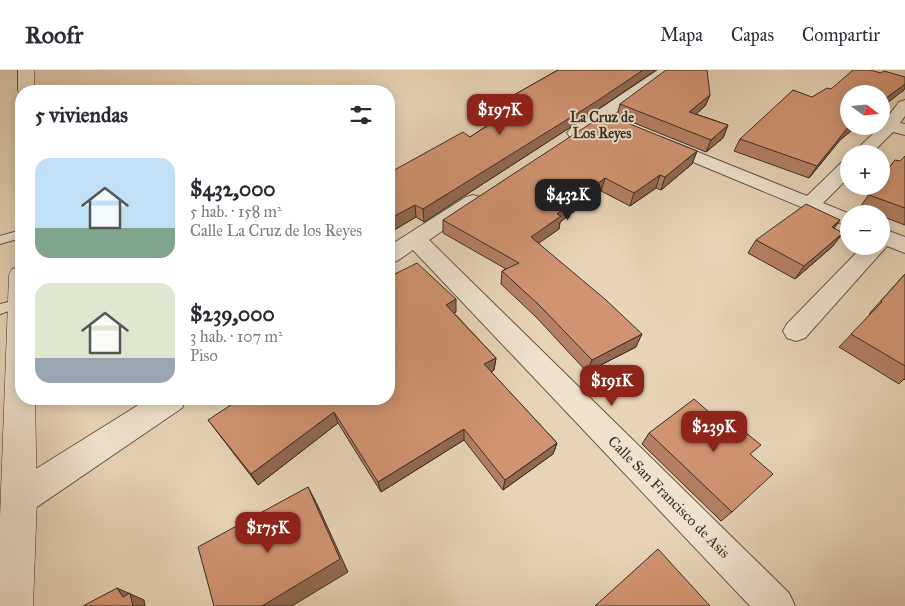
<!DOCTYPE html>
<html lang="es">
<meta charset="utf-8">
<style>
body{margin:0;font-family:"IM FELL Great Primer",serif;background:#f7f7f7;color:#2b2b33;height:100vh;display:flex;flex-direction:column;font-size:19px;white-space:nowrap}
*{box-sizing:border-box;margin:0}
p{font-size:16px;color:#7c7c81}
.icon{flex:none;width:28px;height:28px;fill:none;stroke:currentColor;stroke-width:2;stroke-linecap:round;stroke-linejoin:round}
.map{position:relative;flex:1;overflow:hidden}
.sheet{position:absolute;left:15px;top:15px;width:380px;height:320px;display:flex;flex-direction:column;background:#fff;border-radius:20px;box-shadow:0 2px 12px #0003}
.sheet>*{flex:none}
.needle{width:32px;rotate:106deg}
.controls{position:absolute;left:840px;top:15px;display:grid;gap:10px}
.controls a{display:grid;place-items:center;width:50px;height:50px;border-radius:50%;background:#fff;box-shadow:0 2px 12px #0003;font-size:25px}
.price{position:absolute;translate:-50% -42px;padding:0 11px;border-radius:10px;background:#8f2418;color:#fff;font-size:16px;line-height:32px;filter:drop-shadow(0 1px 2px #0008)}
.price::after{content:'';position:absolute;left:50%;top:30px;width:15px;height:11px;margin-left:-8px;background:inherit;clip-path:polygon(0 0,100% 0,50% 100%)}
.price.current{background:#222;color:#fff}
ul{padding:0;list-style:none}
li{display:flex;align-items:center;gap:15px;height:125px;padding:0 20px}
li span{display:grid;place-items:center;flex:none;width:140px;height:100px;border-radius:15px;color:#555}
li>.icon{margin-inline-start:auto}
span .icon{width:60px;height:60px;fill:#fffc;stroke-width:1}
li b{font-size:21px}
h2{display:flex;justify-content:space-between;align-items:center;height:60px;padding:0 20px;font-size:21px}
header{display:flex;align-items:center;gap:30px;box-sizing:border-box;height:70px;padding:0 25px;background:#fff;border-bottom:1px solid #e1e1e2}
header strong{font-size:24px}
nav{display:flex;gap:28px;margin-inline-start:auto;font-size:18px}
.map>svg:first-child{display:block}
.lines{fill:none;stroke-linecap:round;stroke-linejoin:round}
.lane-casing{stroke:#655849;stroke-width:2}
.street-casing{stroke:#655849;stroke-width:2}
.secondary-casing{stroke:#3a2e25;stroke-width:1}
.lane{fill:#efe3d0;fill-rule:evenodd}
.street{fill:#efe3d0;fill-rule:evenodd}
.secondary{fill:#efe3d0;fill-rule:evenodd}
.wall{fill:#b47f62;stroke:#3a2e25}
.shaded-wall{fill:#926850;stroke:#3a2e25}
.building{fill:#d19472;stroke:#3a2e25}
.labels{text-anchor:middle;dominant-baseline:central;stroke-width:4;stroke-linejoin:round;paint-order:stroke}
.far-neighbourhood-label{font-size:14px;font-weight:bold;fill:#3a2e25;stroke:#efe3d0}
.street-label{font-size:15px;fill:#3a2e25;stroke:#efe3d0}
</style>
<header>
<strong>Roofr</strong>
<nav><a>Mapa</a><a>Capas</a><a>Compartir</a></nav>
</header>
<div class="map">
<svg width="905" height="536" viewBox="0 0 905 536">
<rect width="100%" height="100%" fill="#e7d4b6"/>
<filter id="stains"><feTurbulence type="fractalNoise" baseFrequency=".004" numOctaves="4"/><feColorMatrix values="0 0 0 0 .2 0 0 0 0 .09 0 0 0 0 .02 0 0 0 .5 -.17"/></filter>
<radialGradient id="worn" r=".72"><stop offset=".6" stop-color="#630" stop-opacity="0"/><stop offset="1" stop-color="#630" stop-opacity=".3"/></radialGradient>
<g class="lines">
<defs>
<g id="lane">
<path d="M21 160V168L0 174V166Z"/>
<path d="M21 229V237L0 244V234Z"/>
</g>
<g id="street">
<path d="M658 0H675L582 67 576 68 570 67 567 63 570 59Z"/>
<path d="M905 30V46L900 53 905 54V65L893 62 871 84H852L881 56 899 32Z"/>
<path d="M663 68 807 126 842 92 849 90V107L823 133 850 144 849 157 657 77 654 73 657 69Z"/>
<path d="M473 125 480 127 483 131 480 135 429 170 789 523 795 536H750L413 180 397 191 389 193V176L466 127Z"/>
<path d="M881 158 905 167V183L887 176 805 268 796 271 787 268 783 261 787 254 863 176H881Z"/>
<path d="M148 329H186L182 338 31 441 19 445 7 441 2 429 7 417Z"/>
</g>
<g id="secondary">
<path d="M18 0H34V21H21L20 24 18 21Z"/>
<path d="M21 197V329H35L37 429 33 536H0V448L9 205 12 199Z"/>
</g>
</defs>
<use href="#lane" class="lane-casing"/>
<use href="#street" class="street-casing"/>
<use href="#secondary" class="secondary-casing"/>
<use href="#lane" class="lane"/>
<use href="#street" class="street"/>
<use href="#secondary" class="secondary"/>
</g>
<g class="wall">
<path d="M558 0H656L594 42 424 152 416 147 389 163 470 67 515 37 513 36 514 25Z"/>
<path d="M904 20 849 56H857L840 70 809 108 734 81 740 69 812 27Z"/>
<path d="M710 25 705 36 696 44 728 55 723 68 706 82 617 46 620 34Z"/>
<path d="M697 81 692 94 661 120 656 118 630 136 601 121 560 152 559 159 538 173 636 277 587 302 536 247 501 214 502 201 506 199 443 163V150Z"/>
<path d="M905 86V155L881 146V144H876L860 137 875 116Z"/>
<path d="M840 150 834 158 833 176 795 209 748 183 756 170Z"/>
<path d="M905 204V310L904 309 899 314 839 277 870 245 869 244Z"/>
<path d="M389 207 456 242 454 243 496 288 494 300 491 302 557 373 553 384 503 420 464 370 381 422 338 353 258 415 208 350 389 329Z"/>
<path d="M649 363 751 385 732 442 721 451 642 374Z"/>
</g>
<g class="shaded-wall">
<path d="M643 0H656L594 42 424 152 423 139Z"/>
<path d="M905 14V18L904 20 881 38V32Z"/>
<path d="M710 25 705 36 685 54 689 42Z"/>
<path d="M728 55 723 68 706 82 711 70Z"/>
<path d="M849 56H857L840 70 809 108 817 96Z"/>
<path d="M697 81 692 94 661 120 665 107Z"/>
<path d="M660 105 656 118 630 136 634 123Z"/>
<path d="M605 108 601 121 560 152 559 159 529 180 531 167 557 144Z"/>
<path d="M415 135 416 147 389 163V149Z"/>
<path d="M840 150 831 163 832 157Z"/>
<path d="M843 163 833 176 795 209 804 196Z"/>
<path d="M456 229V242L447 247 446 235Z"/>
<path d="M642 264 636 277 587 302 592 290Z"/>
<path d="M496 288 494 300 483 307 484 294Z"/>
<path d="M334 342 338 353 258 415 251 404Z"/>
<path d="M464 359V370L381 422 378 412Z"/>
<path d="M557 373 553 384 503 420 505 410Z"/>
<path d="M308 417 317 434 348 502 292 536H262Z"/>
<path d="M117 518 144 530 145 536H133L123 527Z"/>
</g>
<g class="building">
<path d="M558 0H643L597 31 423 139 415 135 389 149V103L463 62 470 67 528 29 514 25Z"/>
<path d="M666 0H707L710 25 689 42 728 55 711 70 620 34Z"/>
<path d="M853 0H870L881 3 884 1 905 7V14L881 32V24H849V56L817 96 740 69 793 20 812 27 827 18 831 19Z"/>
<path d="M605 44 697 81 665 107 660 105 634 123 605 108 557 144 561 146 531 167 606 230 642 264 592 290 539 235 502 201 519 193 443 150Z"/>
<path d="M905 86V138L869 125 875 116H881V108L895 90 900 91Z"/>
<path d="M806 134 840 150 832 157 843 163 804 196 756 170Z"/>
<path d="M417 193 456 229 446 235 496 288 484 294 557 373 505 410 464 359 378 412 334 342 251 404 208 350 240 329H389V207Z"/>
<path d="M905 204V296L851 264 882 232 881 231Z"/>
<path d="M694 329 724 355 730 350 761 375 750 384 773 404 732 442 649 363Z"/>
<path d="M308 417 340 489 262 536H214L198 477Z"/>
<path d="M658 479 710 536H595Z"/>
<path d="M117 518 123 527 130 523 133 536H83Z"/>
</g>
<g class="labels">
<g class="far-neighbourhood-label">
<text x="602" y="47">La Cruz de<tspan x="602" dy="16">Los Reyes</tspan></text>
</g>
<g class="street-label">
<text transform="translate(669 427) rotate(45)">Calle San Francisco de Asis</text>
</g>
</g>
<rect width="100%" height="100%" filter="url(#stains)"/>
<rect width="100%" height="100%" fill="url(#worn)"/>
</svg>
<div class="controls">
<a><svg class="needle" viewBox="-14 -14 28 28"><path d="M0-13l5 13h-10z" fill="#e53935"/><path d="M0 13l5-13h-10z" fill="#7c7c81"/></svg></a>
<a>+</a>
<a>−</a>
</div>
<b class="price" style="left:500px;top:66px">$197K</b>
<b class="price current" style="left:568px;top:151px">$432K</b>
<b class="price" style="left:612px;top:337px">$191K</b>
<b class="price" style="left:714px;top:383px">$239K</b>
<b class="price" style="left:268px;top:484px">$175K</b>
<section class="sheet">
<h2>5 viviendas<svg class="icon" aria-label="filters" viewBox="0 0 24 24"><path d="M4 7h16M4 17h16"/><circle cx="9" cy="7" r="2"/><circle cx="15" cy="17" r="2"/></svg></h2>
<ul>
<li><span style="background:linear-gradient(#bfe0f5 70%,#7fa58c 0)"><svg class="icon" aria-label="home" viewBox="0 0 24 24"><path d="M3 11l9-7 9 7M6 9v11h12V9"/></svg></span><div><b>$432,000</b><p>5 hab. · 158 m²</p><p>Calle La Cruz de los Reyes</p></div></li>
<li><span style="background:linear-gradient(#dfe7d0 75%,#9aa5b1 0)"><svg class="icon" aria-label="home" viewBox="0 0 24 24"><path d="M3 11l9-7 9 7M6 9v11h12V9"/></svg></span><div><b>$239,000</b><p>3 hab. · 107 m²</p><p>Piso</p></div></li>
</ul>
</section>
</div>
